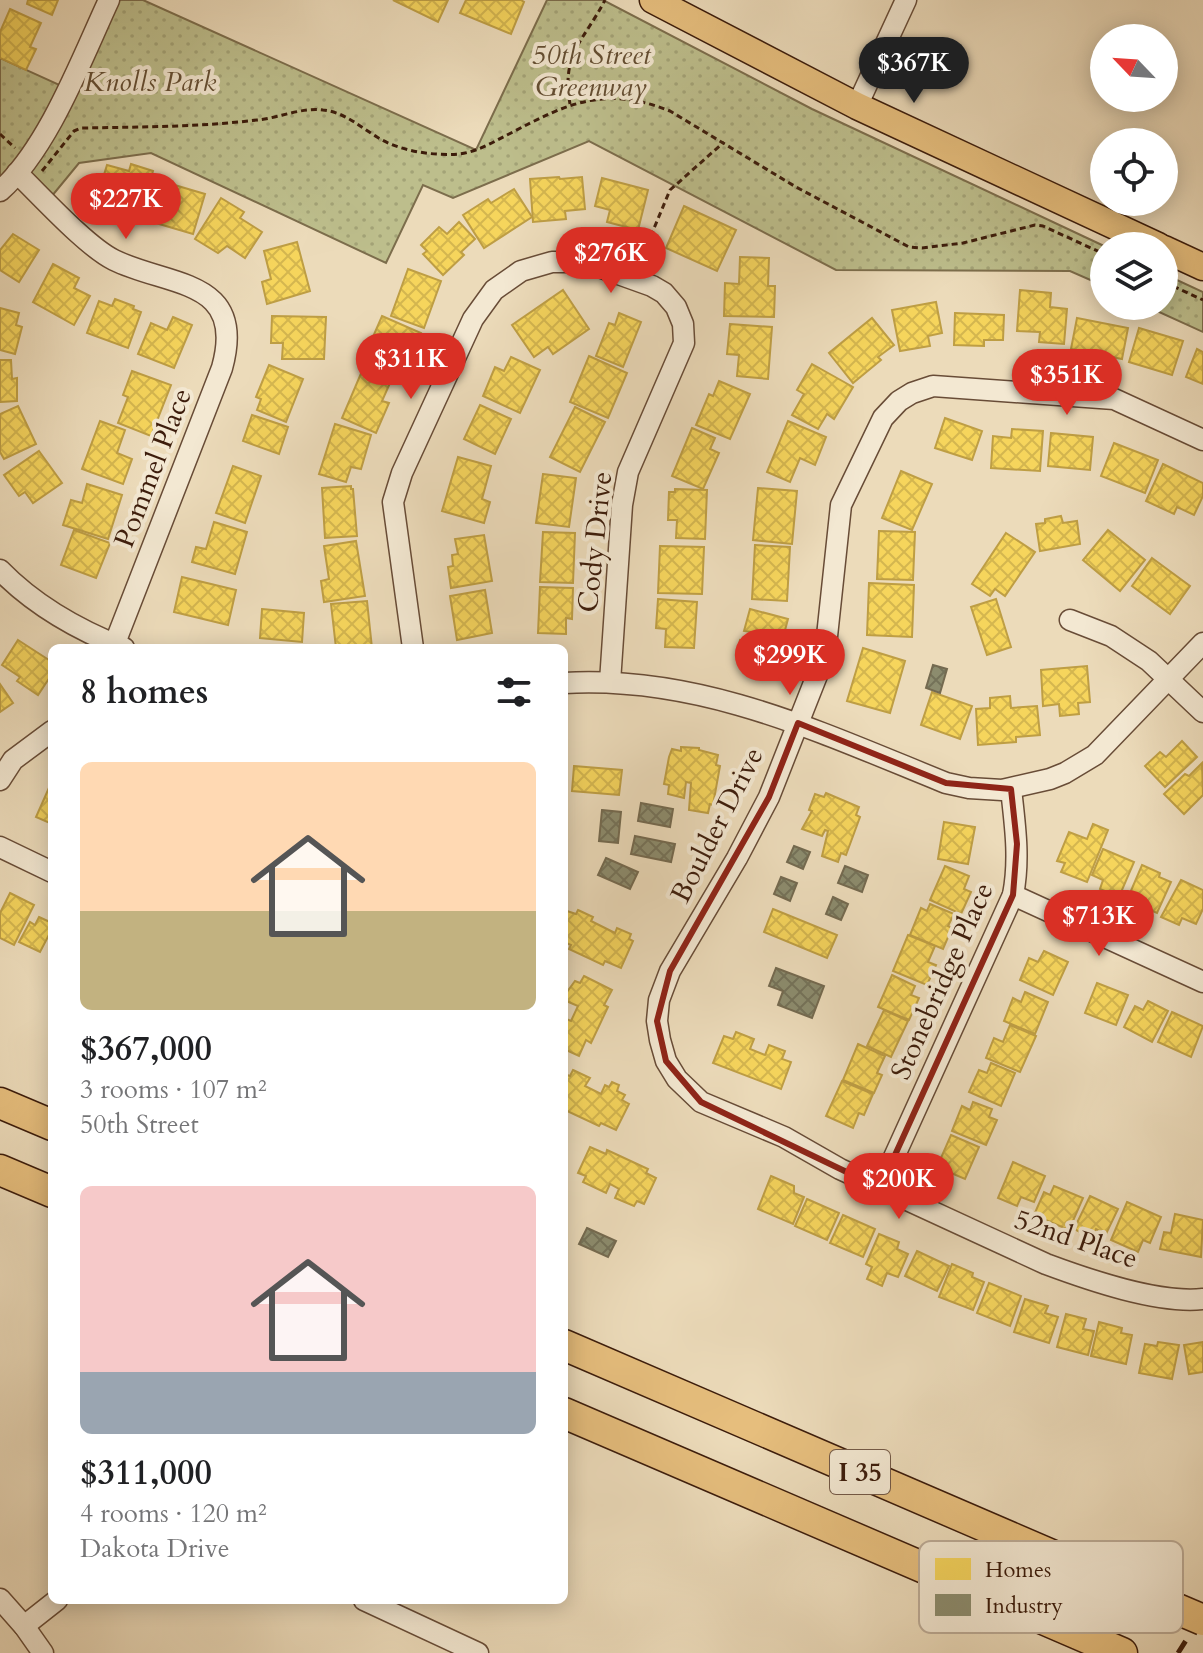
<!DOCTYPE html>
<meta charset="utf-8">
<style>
body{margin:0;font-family:Cardo,serif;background:#f6f6f6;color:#202124;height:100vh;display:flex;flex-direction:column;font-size:30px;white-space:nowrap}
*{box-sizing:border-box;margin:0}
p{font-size:26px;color:#757577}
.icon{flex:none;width:44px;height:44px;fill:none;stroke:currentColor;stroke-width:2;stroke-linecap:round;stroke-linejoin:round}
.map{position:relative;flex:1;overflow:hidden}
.panel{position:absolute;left:48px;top:644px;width:520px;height:960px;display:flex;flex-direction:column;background:#fff;border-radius:12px;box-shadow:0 4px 20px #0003}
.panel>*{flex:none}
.needle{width:52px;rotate:295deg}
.controls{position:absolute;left:1090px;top:24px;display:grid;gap:16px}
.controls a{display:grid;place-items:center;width:88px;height:88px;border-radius:50%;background:#fff;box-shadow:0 4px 20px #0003;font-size:40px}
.price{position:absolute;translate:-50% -68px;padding:0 18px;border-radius:28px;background:#d93025;color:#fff;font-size:26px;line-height:52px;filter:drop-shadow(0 2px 4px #0008)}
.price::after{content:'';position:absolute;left:50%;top:48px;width:24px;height:18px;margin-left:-12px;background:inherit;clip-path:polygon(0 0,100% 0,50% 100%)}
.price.selected{background:#222;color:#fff}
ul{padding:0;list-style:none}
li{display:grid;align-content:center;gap:16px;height:424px;padding:0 32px}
li span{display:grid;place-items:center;height:248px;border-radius:12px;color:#555}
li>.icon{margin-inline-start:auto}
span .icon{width:144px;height:144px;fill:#fffc;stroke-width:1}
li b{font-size:34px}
h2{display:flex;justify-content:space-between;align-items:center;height:96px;padding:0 32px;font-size:34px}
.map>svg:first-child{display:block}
.park{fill:url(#park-dots);stroke:#7c6d4c;stroke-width:2}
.homes{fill:url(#homes-cross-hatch);stroke:#be9e44;stroke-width:2}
.industry{fill:url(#industry-cross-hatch);stroke:#746a50;stroke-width:2}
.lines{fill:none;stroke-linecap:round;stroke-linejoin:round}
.minor-casing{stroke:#684c37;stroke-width:23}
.major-casing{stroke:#3c1c0b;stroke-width:29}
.highway-casing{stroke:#3c1c0b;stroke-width:33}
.path{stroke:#3c1c0b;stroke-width:3;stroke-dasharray:6 4;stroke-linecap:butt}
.minor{stroke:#f3e8d2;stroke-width:20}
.major{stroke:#e6be7d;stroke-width:26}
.highway{stroke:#e6be7d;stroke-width:30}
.rail{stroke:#3c1c0b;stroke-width:5;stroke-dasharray:14 14;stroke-linecap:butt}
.highway-bridge-casing{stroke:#3c1c0b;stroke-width:33;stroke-linecap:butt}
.highway-bridge{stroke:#e6be7d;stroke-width:30}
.marked{fill:none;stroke:#8f2418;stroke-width:6;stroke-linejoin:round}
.labels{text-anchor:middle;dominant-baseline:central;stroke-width:8;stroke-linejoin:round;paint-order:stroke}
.shield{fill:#f3e8d2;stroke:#735947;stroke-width:2}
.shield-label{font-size:26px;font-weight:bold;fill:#3c1c0b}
.park-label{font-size:28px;font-style:italic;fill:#634d32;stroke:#f3e8d2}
.street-label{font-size:28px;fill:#3c1c0b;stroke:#f3e8d2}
.key{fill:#f3e8d2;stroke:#bcab96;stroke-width:2}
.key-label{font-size:22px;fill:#3c1c0b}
</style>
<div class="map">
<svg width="1203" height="1653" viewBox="0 0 1203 1653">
<defs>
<pattern id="park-dots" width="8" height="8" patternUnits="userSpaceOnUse" patternTransform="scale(2)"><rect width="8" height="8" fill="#bdbe8c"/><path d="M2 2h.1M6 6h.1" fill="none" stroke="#a3a377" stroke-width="1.8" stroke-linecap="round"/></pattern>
<pattern id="homes-cross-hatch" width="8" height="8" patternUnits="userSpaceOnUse" patternTransform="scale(2)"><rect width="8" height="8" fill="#f6d55c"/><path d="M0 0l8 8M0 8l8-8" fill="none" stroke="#d4b64f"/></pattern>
<pattern id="industry-cross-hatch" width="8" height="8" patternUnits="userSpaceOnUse" patternTransform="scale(2)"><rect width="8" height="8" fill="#8c8c6e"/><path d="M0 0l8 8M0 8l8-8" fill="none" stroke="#747259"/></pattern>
</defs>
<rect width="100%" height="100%" fill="#ecdbba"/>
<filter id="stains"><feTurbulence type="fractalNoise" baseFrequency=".0025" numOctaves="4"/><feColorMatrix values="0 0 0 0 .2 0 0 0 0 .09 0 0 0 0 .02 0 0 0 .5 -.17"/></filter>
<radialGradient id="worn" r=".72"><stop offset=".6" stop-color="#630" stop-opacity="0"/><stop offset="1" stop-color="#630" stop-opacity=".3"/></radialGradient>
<g class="park">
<path d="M109 0H143L476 150 547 0H603L812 109 1104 246V286L1070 271 836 270 589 141 453 198 423 185 386 263 151 153 79 163 47 202 17 173 0 191V58L68 89Z"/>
<path d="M1164 274 1203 292V332L1146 306H1164Z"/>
</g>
<g class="homes">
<path d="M28 0H58L52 15 27 4Z"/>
<path d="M393 0H448L438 22Z"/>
<path d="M466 0H521L524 2 511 34 460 13Z"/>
<path d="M10 9 41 23 30 47 36 49 26 70 0 58V32Z"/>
<path d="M131 164 153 171 143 207 98 194 107 165 129 171Z"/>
<path d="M559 177 560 179 582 177 585 209 565 211 566 219 533 222 530 179Z"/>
<path d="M602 178 648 190 638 230 607 222 610 210 595 206Z"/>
<path d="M161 181 205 194 193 234 149 221Z"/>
<path d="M514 189 532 217 484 248 463 215 488 199 491 203Z"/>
<path d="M221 198 244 212 240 218 262 232 245 258 227 246 218 253 195 239Z"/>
<path d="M684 206 736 230 717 271 666 248Z"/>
<path d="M459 222 475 239 461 252 464 255 443 275 423 254 427 251 421 245 439 227 447 234Z"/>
<path d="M13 234 39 250 19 282 0 270V250Z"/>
<path d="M297 242 310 291 267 304 262 282 271 279 264 251Z"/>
<path d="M740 257 769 258 768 286H775L774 317 724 316 725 283 739 284Z"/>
<path d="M53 264 79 278 74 288 90 296 74 325 33 302Z"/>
<path d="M408 269 441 281 424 328 391 316Z"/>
<path d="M563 290 589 329 553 354 548 347 534 357 512 325Z"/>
<path d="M1020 290 1051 293 1050 307 1067 309 1064 344 1039 342 1040 332 1017 331Z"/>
<path d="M115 299 134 306 133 309 141 312 128 348 87 333 99 301 112 306Z"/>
<path d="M936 302 942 333 928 336 930 346 900 351 892 310Z"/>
<path d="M0 308 19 313 16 325 22 327 15 354 0 350Z"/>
<path d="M619 313 641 322 623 367 596 356 609 323 615 325Z"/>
<path d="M955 313 1004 315 1003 340H984V346L954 345Z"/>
<path d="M272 316 326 317 324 359H282L283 343H271Z"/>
<path d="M382 316 421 333 409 363 402 360 394 376 362 362Z"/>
<path d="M173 317 192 325 174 368 138 354 151 323 167 330Z"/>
<path d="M872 318 894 345 878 357 881 360 853 383 829 353Z"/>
<path d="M1077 318 1128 328 1122 359 1071 349Z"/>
<path d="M730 324 772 327 768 379 737 376 739 355 727 354Z"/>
<path d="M1139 328 1183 341 1172 375 1129 362Z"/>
<path d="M1197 349 1203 352V384L1186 377Z"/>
<path d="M589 356 627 373 608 418 570 402Z"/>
<path d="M511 357 540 370 520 413 483 396 495 367 504 371Z"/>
<path d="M0 360H11L12 379 17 378V401L0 402Z"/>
<path d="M812 364 853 387 834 419 827 414 818 429 792 415 804 394 797 390Z"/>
<path d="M269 365 303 379 286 422 257 410 261 399 256 397Z"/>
<path d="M132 371 171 385 151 436 118 423 128 397 123 395Z"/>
<path d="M362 371 390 383 382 401 389 403 376 433 342 418Z"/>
<path d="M719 381 750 394 730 439 696 425 709 394 713 396Z"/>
<path d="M480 405 511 419 495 454 464 439Z"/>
<path d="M18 406 36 444 4 459 0 452V414Z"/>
<path d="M575 407 605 422 580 472 550 457Z"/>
<path d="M252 415 288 427 279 454 243 441Z"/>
<path d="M945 418 982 431 972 460 935 448Z"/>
<path d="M100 421 125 430 117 453 132 459 123 484 82 469Z"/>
<path d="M788 421 826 437 815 465 800 458 790 482 767 472Z"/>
<path d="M335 424 371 435 361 469 351 467 346 482 319 474Z"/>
<path d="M692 428 715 438 710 449 719 453 703 489 672 476Z"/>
<path d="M1012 429 1043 431 1040 471 991 468 993 436 1011 438Z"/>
<path d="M1051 433 1093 437 1090 470 1048 466Z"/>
<path d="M1114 443 1158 460 1145 493 1101 476Z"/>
<path d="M39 451 62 483 33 503 25 492 19 496 4 475Z"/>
<path d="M458 457 491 466 482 499 490 502 484 523 442 511Z"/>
<path d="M1163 464 1203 483V496L1194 515 1177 507 1174 514 1146 501Z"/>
<path d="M233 466 261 476 245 523 216 513Z"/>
<path d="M901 471 932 484 912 530 882 518Z"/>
<path d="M543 474 576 478 569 527 536 523Z"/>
<path d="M87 484 122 495 108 539 63 525 71 500 82 503Z"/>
<path d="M351 486V489H353L357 536 325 538 322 488Z"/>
<path d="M758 488 797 491 792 544 753 540Z"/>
<path d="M675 489 707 490 705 539 676 538 677 520H668L669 492H675Z"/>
<path d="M1061 516 1063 523 1077 521 1080 544 1040 551 1036 524 1045 523V519Z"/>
<path d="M214 522 247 532 235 574 192 562 196 547 206 549Z"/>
<path d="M74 530 110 543 96 578 61 565Z"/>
<path d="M1108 530 1145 560 1120 591 1083 560Z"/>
<path d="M879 531 915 532 913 580 877 579Z"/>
<path d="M543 532 575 533 573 583 540 582Z"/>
<path d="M1006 533 1035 552 1005 596 995 589 990 596 972 584Z"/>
<path d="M484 535 492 581 451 588 448 567 453 566 452 555 458 554 455 539Z"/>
<path d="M356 541 365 596 324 602 321 581 329 579 324 546Z"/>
<path d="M755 545 790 547 787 601 752 599Z"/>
<path d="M660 546 704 547 702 594 658 593Z"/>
<path d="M1152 558 1190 586 1170 614 1132 586Z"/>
<path d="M182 577 236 590 228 625 174 612Z"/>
<path d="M869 583 914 585 912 637 867 635Z"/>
<path d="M540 587 573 588 572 619 566 618V634L538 633Z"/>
<path d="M485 590 492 633 457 640 450 596Z"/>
<path d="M658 599 697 602 694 648 665 647 666 629 656 628Z"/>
<path d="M996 599 1011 647 987 655 971 607Z"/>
<path d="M367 601 372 648H336L331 604Z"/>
<path d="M262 609 304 613 302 642 260 638Z"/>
<path d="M750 609 788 619 776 664 737 654 740 640 749 642 752 632 744 631Z"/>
<path d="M18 640 52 662V674L38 695 17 681 20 677 2 665Z"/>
<path d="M863 648 905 661 890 713 847 701Z"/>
<path d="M1087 666 1090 702 1078 703 1079 714 1060 716 1059 704 1043 706 1041 670Z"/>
<path d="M0 684 13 703 0 712Z"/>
<path d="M932 692 972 706 960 739 921 725Z"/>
<path d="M1010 696 1011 708 1037 706 1040 735 1016 737V742L978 745 976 709 990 708V698Z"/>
<path d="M1182 741 1197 757 1165 787 1145 766 1160 752 1166 757Z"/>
<path d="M681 747 699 748V750L718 755 716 765 720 766 713 805 710 804 708 813 689 810 691 783 686 782 684 798 668 794 669 785 664 784 669 757 672 749 681 751Z"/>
<path d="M1202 763 1203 795 1184 814 1164 794 1185 774 1189 776Z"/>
<path d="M574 766 622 770 619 795 572 791Z"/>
<path d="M52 781V824L36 817Z"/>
<path d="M826 793 859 807 856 815 860 817 846 855 841 853 838 862 822 856 828 831 825 830 822 836 802 829 812 811 809 810 815 794 824 797Z"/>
<path d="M944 822 975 827 968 864 938 859Z"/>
<path d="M1093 824 1108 830 1087 882 1061 872 1065 863 1057 861 1069 832 1087 839Z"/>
<path d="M1103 849 1134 862 1119 897 1100 889 1103 880 1092 875Z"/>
<path d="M1142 865 1160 873 1159 877 1171 882 1157 913 1127 900Z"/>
<path d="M945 866 969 876 964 889 971 892 961 914 930 900Z"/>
<path d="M1181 880 1203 890V909L1196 924 1182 918 1179 925 1161 917Z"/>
<path d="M10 893 34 905 14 945 0 938V913Z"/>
<path d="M930 904 954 914 948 926 952 928 943 949 910 935 921 908 927 911Z"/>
<path d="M773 909 837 935 827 958 764 932Z"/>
<path d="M578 910 593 917 591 921 615 933 617 928 631 934 629 939 633 941 621 968 605 961 603 965 569 949 571 945 564 942V917L567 911 576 914Z"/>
<path d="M39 917 52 923V929L40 952 19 942 30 922 35 925Z"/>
<path d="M908 935 935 946 928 962 936 965 927 985 893 971Z"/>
<path d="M1044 951 1068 962 1053 995 1020 980 1029 958 1038 962Z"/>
<path d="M892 975 915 986 911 995 919 998 909 1020 878 1007Z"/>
<path d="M584 976 612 990 604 1005 608 1007 591 1043 586 1040 579 1056 564 1049V1018L571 1021 578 1006 564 1000V996L575 981 580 983Z"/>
<path d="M1097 983 1128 995 1116 1025 1085 1013Z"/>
<path d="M1025 992 1048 1002 1035 1034 1004 1021 1013 998 1021 1002Z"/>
<path d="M1148 1001 1168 1011 1152 1042 1124 1027 1135 1006 1143 1010Z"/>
<path d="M884 1010 908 1021 891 1057 867 1046Z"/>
<path d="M1172 1012 1203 1026 1191 1057 1158 1042Z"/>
<path d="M1010 1025 1036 1036 1020 1072 986 1058 994 1038 1003 1042Z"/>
<path d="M736 1032 754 1039 750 1049 765 1055 769 1045 785 1051 782 1059 791 1062 781 1089 713 1063 724 1036 733 1039Z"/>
<path d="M858 1044 885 1056 877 1073 882 1075 874 1093 843 1080Z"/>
<path d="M991 1063 1015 1073 1001 1106 969 1092 979 1070 987 1073Z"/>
<path d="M573 1070 590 1078 585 1086 601 1094 605 1085 609 1087 612 1082 619 1085 617 1091 625 1095 622 1100 629 1104 616 1130 601 1123 599 1126 565 1110 567 1106 564 1104V1074L570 1076Z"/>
<path d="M842 1081 873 1094 864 1115 859 1113 853 1128 826 1116Z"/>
<path d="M973 1102 992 1109 989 1117 997 1120 986 1145 952 1131 962 1106 970 1110Z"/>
<path d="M951 1135 979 1147 965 1179 937 1167Z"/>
<path d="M590 1147 606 1154 607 1150 648 1169 646 1173 656 1178 644 1204 637 1201 634 1206 615 1198 619 1189 610 1184 606 1193 583 1182 586 1176 578 1173Z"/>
<path d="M1013 1162 1045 1176 1034 1202 1021 1197 1017 1206 998 1198Z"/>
<path d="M771 1176 794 1186V1193L804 1197 793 1224 758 1209Z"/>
<path d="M1054 1186 1083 1198 1069 1230 1034 1215 1044 1192 1050 1195Z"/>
<path d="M1090 1196 1118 1209 1106 1234 1096 1229 1092 1238 1074 1229Z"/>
<path d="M807 1199 839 1213 827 1240 795 1226Z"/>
<path d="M1127 1202 1161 1217 1150 1243 1143 1240 1138 1252 1111 1240Z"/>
<path d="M1175 1214 1203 1220 1201 1257 1160 1249 1164 1232 1171 1233Z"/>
<path d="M843 1215 875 1229 863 1257 830 1243Z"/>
<path d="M879 1234 899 1242 897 1249 908 1254 898 1277 887 1273 882 1286 867 1279 872 1267 866 1264Z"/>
<path d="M917 1251 949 1266 937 1291 905 1276Z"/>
<path d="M952 1264 973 1273 972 1277 984 1282 973 1310 939 1297Z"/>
<path d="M989 1283 1021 1296 1010 1326 977 1313Z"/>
<path d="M1025 1299 1048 1306 1045 1313 1058 1317 1049 1343 1014 1332Z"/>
<path d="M1066 1314 1086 1319 1083 1329 1094 1331 1088 1355 1057 1347Z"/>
<path d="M1099 1322 1122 1328 1121 1333 1132 1335 1126 1364 1091 1356Z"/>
<path d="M1158 1342 1179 1345 1172 1379 1139 1373 1145 1344 1157 1346Z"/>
<path d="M1203 1342V1372L1189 1374 1184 1345Z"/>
</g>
<g class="industry">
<path d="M933 665 947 669 940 693 926 688Z"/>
<path d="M641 803 673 809 670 827 638 821Z"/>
<path d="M602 810 621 812 618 843 599 841Z"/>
<path d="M635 836 675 844 671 862 631 854Z"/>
<path d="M794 846 810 852 803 869 787 862Z"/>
<path d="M606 858 638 872 630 889 598 875Z"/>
<path d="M845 866 868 875 862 892 838 883Z"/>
<path d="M781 877 797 883 790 901 774 894Z"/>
<path d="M833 897 848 904 841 920 826 914Z"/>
<path d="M776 968 824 986 812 1018 778 1005 783 991 769 986Z"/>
<path d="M587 1228 616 1241 608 1257 579 1244Z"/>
</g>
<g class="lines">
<defs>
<g id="minor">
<path d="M857 106 906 0"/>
<path d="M17 173C41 196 86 246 114 260 169 287 247 278 222 368L113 648"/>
<path d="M0 191C48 149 82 58 109 0"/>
<path d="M1203 440 1114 399 933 386 912 393 899 401 883 418 841 505 825 655 769 797 737 858 670 971 659 1000 657 1021 660 1040 666 1061 677 1079 701 1102 784 1137 840 1169 1046 1264C1089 1280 1158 1304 1203 1299"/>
<path d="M0 570C35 606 78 630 124 648"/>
<path d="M1070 620 1111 636 1149 661 1203 712"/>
<path d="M413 648 393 502 402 473 473 319 494 290 521 271 552 262H585L652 286 664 293 676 307 683 324 684 343 628 472 622 505 610 682"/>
<path d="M564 683C701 675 822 733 946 783L969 788 1002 790 1050 779 1065 773 1095 755 1203 643"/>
<path d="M0 780 13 760 52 731"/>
<path d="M0 847 52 872"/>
<path d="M1013 895 1203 982"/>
<path d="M880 1188 1013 895C1020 859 1015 825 1011 789"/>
<path d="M0 1599 24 1626 43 1653"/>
<path d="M364 1600 478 1653"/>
<path d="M24 1626 57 1600"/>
</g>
<g id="major">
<path d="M653 0 857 106 1158 246"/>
<path d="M1164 249 1203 267"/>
</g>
<g id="highway">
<path d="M0 1103 52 1125"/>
<path d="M0 1170 52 1192"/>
<path d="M564 1345 1156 1600"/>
<path d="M564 1413 1122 1653"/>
</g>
</defs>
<use href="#minor" class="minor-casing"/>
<use href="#major" class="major-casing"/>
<use href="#highway" class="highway-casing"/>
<g class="path">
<path d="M570 104C561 53 584 41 605 0"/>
<path d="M0 134 15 148"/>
<path d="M42 171 74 131 81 128C140 127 199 127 257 120 279 118 302 107 323 110 344 112 359 126 377 137 399 151 432 156 459 154 477 152 493 142 509 134 568 103 605 85 670 111L796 187 909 247 922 248 963 243 1035 225 1043 226 1104 254"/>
<path d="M642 265 647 245 670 190 724 142"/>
<path d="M1164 282 1203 300"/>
</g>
<use href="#minor" class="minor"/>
<use href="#major" class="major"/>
<use href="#highway" class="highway"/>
<path class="rail" d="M1178 1653 1203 1614"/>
<defs>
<path id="highway-bridge" d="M1156 1600 1203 1620"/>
</defs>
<use href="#highway-bridge" class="highway-bridge-casing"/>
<use href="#highway-bridge" class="highway-bridge"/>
</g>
<path class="marked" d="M798 723 946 783 1011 789 1017 844 1013 895 880 1188 701 1102 666 1061 657 1021 670 971 769 797Z"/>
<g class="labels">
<rect class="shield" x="830" y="1450" width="60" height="44" rx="6"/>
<g class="shield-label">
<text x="860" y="1472">I 35</text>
</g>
<g class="park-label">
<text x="591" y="55">50th Street<tspan x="591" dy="32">Greenway</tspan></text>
<text x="150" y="82">Knolls Park</text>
</g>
<g class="street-label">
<text transform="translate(153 468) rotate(-69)">Pommel Place</text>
<text transform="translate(595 542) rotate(-84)">Cody Drive</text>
<text transform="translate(717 825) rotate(-63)">Boulder Drive</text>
<text transform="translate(942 981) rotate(-66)">Stonebridge Place</text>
<text transform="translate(1076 1239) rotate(19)">52nd Place</text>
</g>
</g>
<rect x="919" y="1541" width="264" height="92" rx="12" class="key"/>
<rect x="935" y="1558" width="36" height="22" fill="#f6d55c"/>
<rect x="935" y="1594" width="36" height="22" fill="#8c8c6e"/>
<g class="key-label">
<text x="985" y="1577">Homes</text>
<text x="985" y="1613">Industry</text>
</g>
<rect width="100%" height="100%" filter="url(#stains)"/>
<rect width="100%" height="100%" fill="url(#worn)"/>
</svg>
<div class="controls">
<a><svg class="needle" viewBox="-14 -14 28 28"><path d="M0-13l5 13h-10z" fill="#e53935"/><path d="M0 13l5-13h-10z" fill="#757577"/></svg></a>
<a><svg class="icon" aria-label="locate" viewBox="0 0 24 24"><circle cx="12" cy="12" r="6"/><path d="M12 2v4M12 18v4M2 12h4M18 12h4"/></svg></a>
<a><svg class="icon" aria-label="layers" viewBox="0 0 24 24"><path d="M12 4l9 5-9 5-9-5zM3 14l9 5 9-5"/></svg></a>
</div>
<b class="price selected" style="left:914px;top:105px">$367K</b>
<b class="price" style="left:126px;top:241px">$227K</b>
<b class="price" style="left:611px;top:295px">$276K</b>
<b class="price" style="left:411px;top:401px">$311K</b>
<b class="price" style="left:1067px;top:417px">$351K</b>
<b class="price" style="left:790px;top:697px">$299K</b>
<b class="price" style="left:1099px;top:958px">$713K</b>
<b class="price" style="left:899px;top:1221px">$200K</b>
<section class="panel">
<h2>8 homes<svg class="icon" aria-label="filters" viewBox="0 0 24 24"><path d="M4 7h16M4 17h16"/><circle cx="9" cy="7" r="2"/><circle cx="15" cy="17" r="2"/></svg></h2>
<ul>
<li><span style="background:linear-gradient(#ffd9b3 60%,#c2b280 0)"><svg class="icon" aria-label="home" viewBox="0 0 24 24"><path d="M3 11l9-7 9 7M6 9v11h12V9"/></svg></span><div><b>$367,000</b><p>3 rooms · 107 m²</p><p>50th Street</p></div></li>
<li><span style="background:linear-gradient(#f6c9c9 75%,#9aa5b1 0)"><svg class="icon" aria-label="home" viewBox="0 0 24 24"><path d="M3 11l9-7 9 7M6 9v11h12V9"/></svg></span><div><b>$311,000</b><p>4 rooms · 120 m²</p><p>Dakota Drive</p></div></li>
</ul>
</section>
</div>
